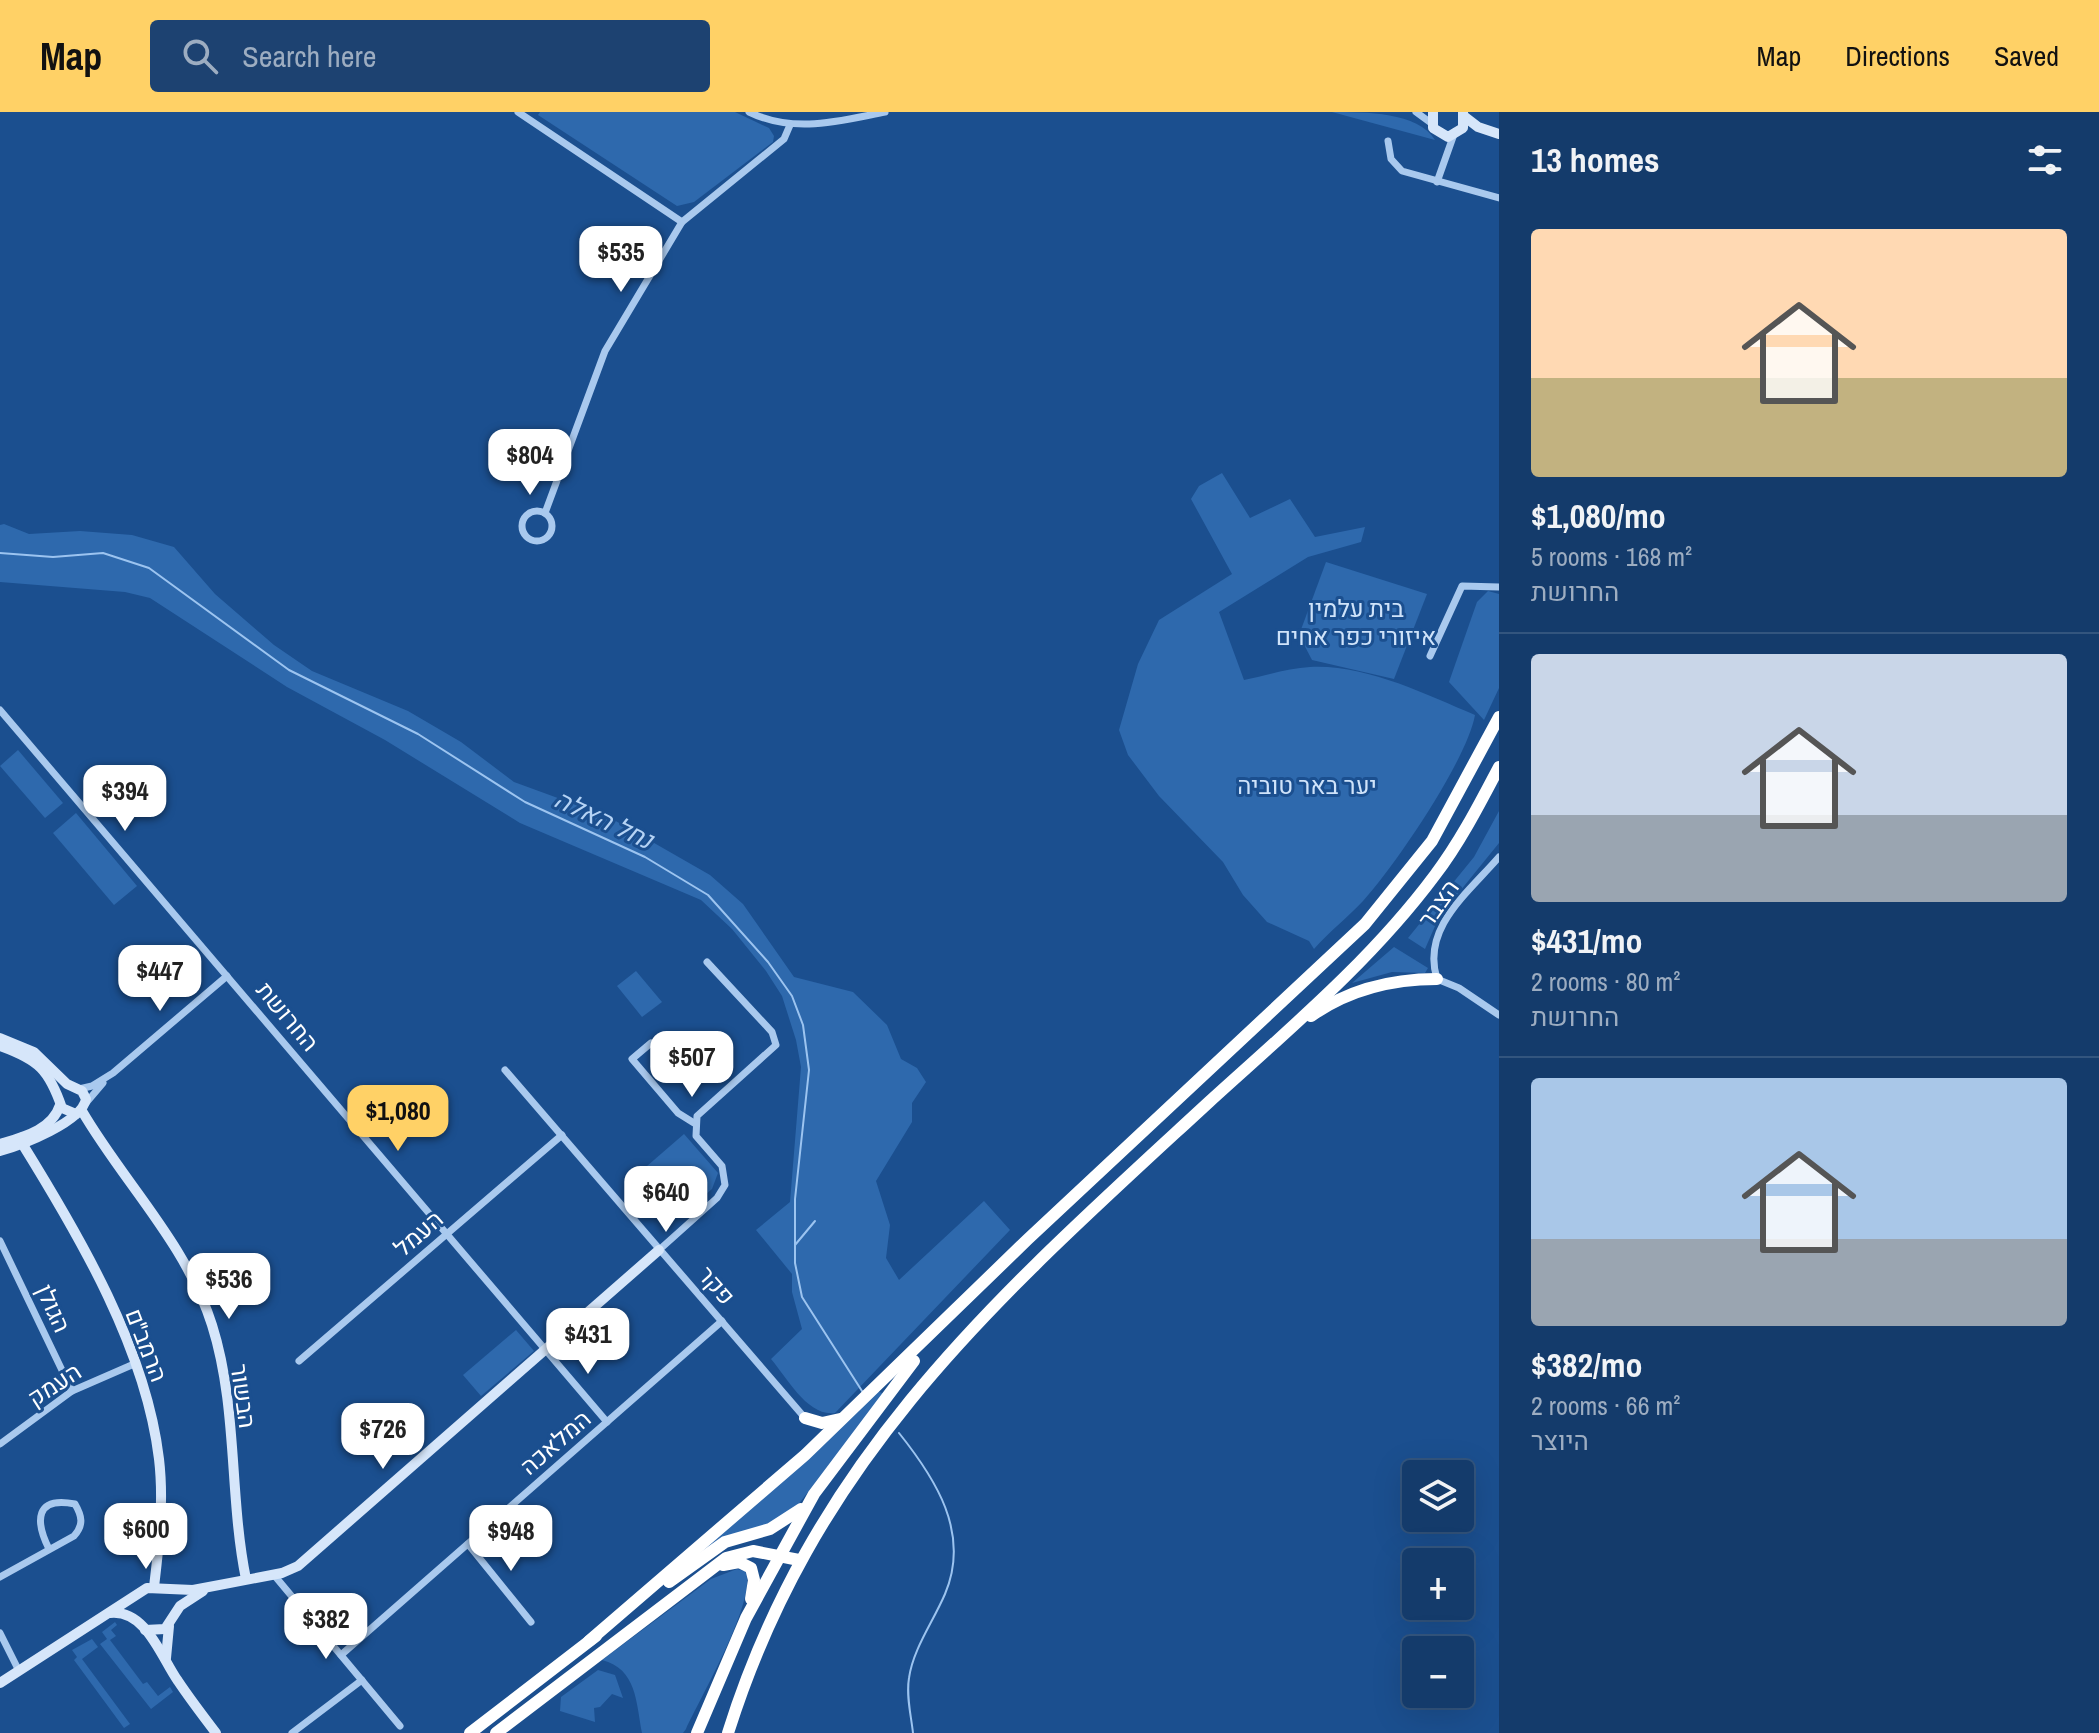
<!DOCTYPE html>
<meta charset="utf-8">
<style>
body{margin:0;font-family:"Archivo Narrow",Heebo,sans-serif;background:#1d4271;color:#f1f3f6;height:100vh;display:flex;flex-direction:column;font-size:30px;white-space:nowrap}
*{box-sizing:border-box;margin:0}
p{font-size:26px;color:#9dadc1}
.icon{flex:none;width:44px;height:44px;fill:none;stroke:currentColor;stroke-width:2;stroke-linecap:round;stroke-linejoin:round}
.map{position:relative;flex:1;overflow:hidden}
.side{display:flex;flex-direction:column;background:#143b6b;width:600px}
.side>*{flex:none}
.buttons{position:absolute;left:1402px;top:1348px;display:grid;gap:16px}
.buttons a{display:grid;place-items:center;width:72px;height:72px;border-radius:8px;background:#143b6b;box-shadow:0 8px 32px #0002,0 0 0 2px #33557e;font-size:40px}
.price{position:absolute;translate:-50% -68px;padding:0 18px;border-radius:16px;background:#fff;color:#222;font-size:26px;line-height:52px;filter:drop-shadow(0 2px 4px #0008)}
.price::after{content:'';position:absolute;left:50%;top:48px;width:24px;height:18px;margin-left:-12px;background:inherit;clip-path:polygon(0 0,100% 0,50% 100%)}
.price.on{background:#ffd166;color:#111}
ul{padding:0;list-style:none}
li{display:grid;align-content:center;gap:16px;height:424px;padding:0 32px}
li+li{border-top:2px solid #33557e}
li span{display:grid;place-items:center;height:248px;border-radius:8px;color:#555}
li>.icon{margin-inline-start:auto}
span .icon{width:144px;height:144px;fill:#fffc;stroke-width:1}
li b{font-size:34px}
h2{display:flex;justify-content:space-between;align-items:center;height:96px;padding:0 32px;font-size:34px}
header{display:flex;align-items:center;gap:48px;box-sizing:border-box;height:112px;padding:0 40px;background:#ffd166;color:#111}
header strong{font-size:38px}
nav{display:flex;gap:44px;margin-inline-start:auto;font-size:28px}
.search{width:560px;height:72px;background:#1d4271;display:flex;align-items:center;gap:20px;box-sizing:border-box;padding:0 28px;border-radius:8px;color:#9dadc1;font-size:30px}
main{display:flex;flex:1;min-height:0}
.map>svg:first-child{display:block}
.green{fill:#2e69ad}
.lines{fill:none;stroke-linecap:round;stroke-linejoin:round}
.stream{stroke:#9cc4f0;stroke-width:2}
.street{stroke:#a9c9ee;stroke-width:7}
.secondary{stroke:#d6e6fa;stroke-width:10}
.highway{stroke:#fff;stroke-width:12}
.labels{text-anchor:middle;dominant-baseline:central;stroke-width:6;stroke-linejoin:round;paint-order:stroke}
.park-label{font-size:24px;fill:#cfe3fa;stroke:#1b4f8f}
.street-label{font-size:24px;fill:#fff;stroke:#1b4f8f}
.water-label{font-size:26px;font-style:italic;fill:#b5d3f5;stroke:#1b4f8f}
</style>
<header>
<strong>Map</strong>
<div class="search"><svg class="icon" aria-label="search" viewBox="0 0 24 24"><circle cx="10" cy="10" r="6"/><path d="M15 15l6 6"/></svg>Search here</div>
<nav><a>Map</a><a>Directions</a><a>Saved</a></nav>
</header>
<main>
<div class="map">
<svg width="1499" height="1621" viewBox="0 0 1499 1621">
<rect width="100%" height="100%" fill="#1b4f8f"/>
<g class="green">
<path d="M540 0H735L769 16 774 24 773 30 694 90 677 94 538 3Z"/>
<path d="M1332 0C1365 0 1418 0 1435 28Z"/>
<path d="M1222 361 1250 406 1290 387 1315 425 1365 415 1361 430 1308 445 1219 500 1244 568C1265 564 1288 556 1310 555 1365 552 1425 582 1475 603 1467 648 1395 754 1363 789 1347 806 1329 820 1314 837L1309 829 1267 810 1243 783 1223 750 1159 684 1128 643 1119 618 1138 552 1159 508 1232 462 1191 387 1199 374Z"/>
<path d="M4 412 29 422 80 419 132 423 174 435 215 482 274 533 312 559 408 599 461 630 514 670 607 704 710 763 743 792 794 865 853 880 887 913 901 947 917 956 926 970 912 991V1010L876 1069 890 1113 886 1146 899 1168 984 1089 1010 1118 835 1301C808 1305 787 1266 771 1247L802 1217 792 1180V1162L756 1118 790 1090 801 955 796 928 782 884 766 859 732 817 701 788 520 711 385 628 287 575 150 486 125 480 0 470V413Z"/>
<path d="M1326 450 1427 482 1394 567 1312 548 1299 523Z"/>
<path d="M1488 479 1499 482V576L1484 608 1449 570 1477 490Z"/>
<path d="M18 638 63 691 45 706 0 654Z"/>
<path d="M1499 699V731L1439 805 1425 837 1408 826 1474 745Z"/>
<path d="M76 701 137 774 114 793 53 721Z"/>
<path d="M1394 835 1428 856 1425 861 1392 860 1352 871Z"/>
<path d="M636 859 662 890 642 905 617 874Z"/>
<path d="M684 1022 718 1061 712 1077 685 1100 647 1054Z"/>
<path d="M516 1218 534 1239 481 1284 463 1263Z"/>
<path d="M878 1279 884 1282 794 1398 783 1408 690 1446Z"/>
<path d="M737 1457 745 1459C759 1485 699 1588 686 1617L683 1621H642C636 1590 637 1557 602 1548L711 1467Z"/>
<path d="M115 1510 117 1513 111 1518 116 1524 110 1528 143 1572 147 1570 158 1584 170 1575 173 1580 151 1597 100 1532 107 1527 102 1520Z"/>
<path d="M92 1527 98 1535 82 1547 130 1612 124 1616 74 1548 77 1545 72 1538Z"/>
<path d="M598 1558 615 1563 623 1586 612 1582 600 1595 594 1596 595 1610 560 1599 561 1585Z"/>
</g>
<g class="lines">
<g class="stream">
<path d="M0 441 53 445 103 441 149 456 289 558 418 622 525 690 645 745 708 783 768 850 792 884 803 913 809 958 795 1087V1151L802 1185 862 1279"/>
<path d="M795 1133 815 1109"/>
<path d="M899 1321C935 1366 971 1421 945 1482 933 1510 913 1537 909 1566 906 1584 911 1603 913 1621"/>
</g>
<g class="street">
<path d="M518 0 682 110"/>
<path d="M749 0C794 22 839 9 885 0"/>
<path d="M1416 0 1431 11"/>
<path d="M1388 29 1391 47 1402 59 1499 86"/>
<path d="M1437 70 1453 25"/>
<circle cx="537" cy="414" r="15"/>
<path d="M545 401 605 239 682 110 784 27 790 13"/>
<path d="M1430 544 1462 474 1499 475"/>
<path d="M0 598 607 1310"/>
<path d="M1499 745C1468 781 1421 816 1437 867L1459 876 1499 903"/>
<path d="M651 931 632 947 678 1001 694 1011"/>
<path d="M505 958 805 1306"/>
<path d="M79 977 92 974 113 961 227 864"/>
<path d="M86 991 103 971"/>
<path d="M0 1129 72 1279"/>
<path d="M659 1138 717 1086 725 1073 722 1054 696 1024 697 1004 776 933 772 920 707 850"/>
<path d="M299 1249 562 1023"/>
<path d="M0 1332 72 1279 134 1252"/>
<path d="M468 1432 531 1510"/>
<path d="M274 1463 400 1614"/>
<path d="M0 1465 74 1424C84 1413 82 1404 75 1392 35 1384 35 1409 49 1437"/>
<path d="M0 1521 18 1557"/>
<path d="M341 1543 722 1209"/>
<path d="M292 1621 362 1568"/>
</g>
<g class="secondary">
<path d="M1433 0V16L1448 25 1463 16V0"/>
<path d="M1465 5 1478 15 1499 22"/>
<path d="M0 926 34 940 67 972 82 979 86 987C82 1010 22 1033 0 1039"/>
<path d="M0 934C39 948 49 958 62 996L76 1002"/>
<path d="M82 999C124 1071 186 1131 212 1213 238 1295 229 1384 246 1467"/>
<path d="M23 1025V1033C80 1125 146 1237 159 1347 164 1389 159 1433 154 1475"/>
<path d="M0 1032C23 1025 52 1018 60 993"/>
<path d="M110 1501C146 1497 161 1545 178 1569 190 1587 203 1604 216 1621"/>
<path d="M145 1518 165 1517 180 1494 203 1479"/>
<path d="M166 1546 169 1514"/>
<path d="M0 1571 147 1476 193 1478 282 1461 298 1454 659 1138"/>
</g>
<g class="highway">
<path d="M1311 904C1348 878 1392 867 1437 867"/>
<path d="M805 1306 822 1311 840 1307"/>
<path d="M723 1453 739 1450 751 1456 754 1468 751 1487"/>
<path d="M669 1470 725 1430 770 1417 801 1397"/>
<path d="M589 1529 805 1343 1028 1127 1365 812 1432 729 1499 605"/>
<path d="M470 1621 596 1524"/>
<path d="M496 1621 726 1446 753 1439 799 1448"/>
<path d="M697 1621 746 1506 814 1382 914 1249"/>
<path d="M728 1621C816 1341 1001 1182 1209 990 1287 919 1371 849 1435 763 1460 730 1479 693 1499 655"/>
</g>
</g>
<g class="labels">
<g class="park-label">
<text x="1356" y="496">בית עלמין<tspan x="1356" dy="28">איזורי כפר אחים</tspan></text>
<text x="1307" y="673">יער באר טוביה</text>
</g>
<g class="street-label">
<text transform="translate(1438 791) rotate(-55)">הצבר</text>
<text transform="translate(288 904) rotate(50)">החרושת</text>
<text transform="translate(418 1121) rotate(-41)">העמל</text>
<text transform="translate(717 1173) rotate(49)">פקר</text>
<text transform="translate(54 1196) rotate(66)">הגולן</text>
<text transform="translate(147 1233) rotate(69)">הרמב"ם</text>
<text transform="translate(54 1272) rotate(-33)">העמק</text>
<text transform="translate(244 1284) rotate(82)">הבשור</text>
<text transform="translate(555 1330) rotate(-41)">המלאכה</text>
</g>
<g class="water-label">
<text transform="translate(604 707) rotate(25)">נחל האלה</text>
</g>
</g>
</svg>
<div class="buttons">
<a><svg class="icon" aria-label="layers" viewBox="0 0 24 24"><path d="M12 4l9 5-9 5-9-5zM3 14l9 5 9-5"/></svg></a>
<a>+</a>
<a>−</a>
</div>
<b class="price" style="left:621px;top:182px">$535</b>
<b class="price" style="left:530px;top:385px">$804</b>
<b class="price" style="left:125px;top:721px">$394</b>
<b class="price" style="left:160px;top:901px">$447</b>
<b class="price" style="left:692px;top:987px">$507</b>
<b class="price on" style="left:398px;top:1041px">$1,080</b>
<b class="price" style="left:666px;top:1122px">$640</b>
<b class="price" style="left:229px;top:1209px">$536</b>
<b class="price" style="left:588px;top:1264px">$431</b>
<b class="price" style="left:383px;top:1359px">$726</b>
<b class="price" style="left:146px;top:1459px">$600</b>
<b class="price" style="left:511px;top:1461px">$948</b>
<b class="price" style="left:326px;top:1549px">$382</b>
</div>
<section class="side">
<h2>13 homes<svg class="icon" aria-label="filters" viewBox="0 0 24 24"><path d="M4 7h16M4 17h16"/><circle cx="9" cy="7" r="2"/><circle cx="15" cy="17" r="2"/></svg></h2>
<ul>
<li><span style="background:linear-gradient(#ffd9b3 60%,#c2b280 0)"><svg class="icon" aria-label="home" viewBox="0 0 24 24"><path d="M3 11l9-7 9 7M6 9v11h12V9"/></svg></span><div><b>$1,080/mo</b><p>5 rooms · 168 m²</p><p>החרושת</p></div></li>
<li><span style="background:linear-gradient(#c9d6e8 65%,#9aa5b1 0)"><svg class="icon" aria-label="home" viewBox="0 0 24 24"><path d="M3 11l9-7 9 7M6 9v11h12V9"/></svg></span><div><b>$431/mo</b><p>2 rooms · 80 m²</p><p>החרושת</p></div></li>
<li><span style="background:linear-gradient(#a9c7e8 65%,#9aa5b1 0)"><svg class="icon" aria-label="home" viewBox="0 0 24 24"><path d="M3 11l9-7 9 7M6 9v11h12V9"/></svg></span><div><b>$382/mo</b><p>2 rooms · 66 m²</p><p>היוצר</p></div></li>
</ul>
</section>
</main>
